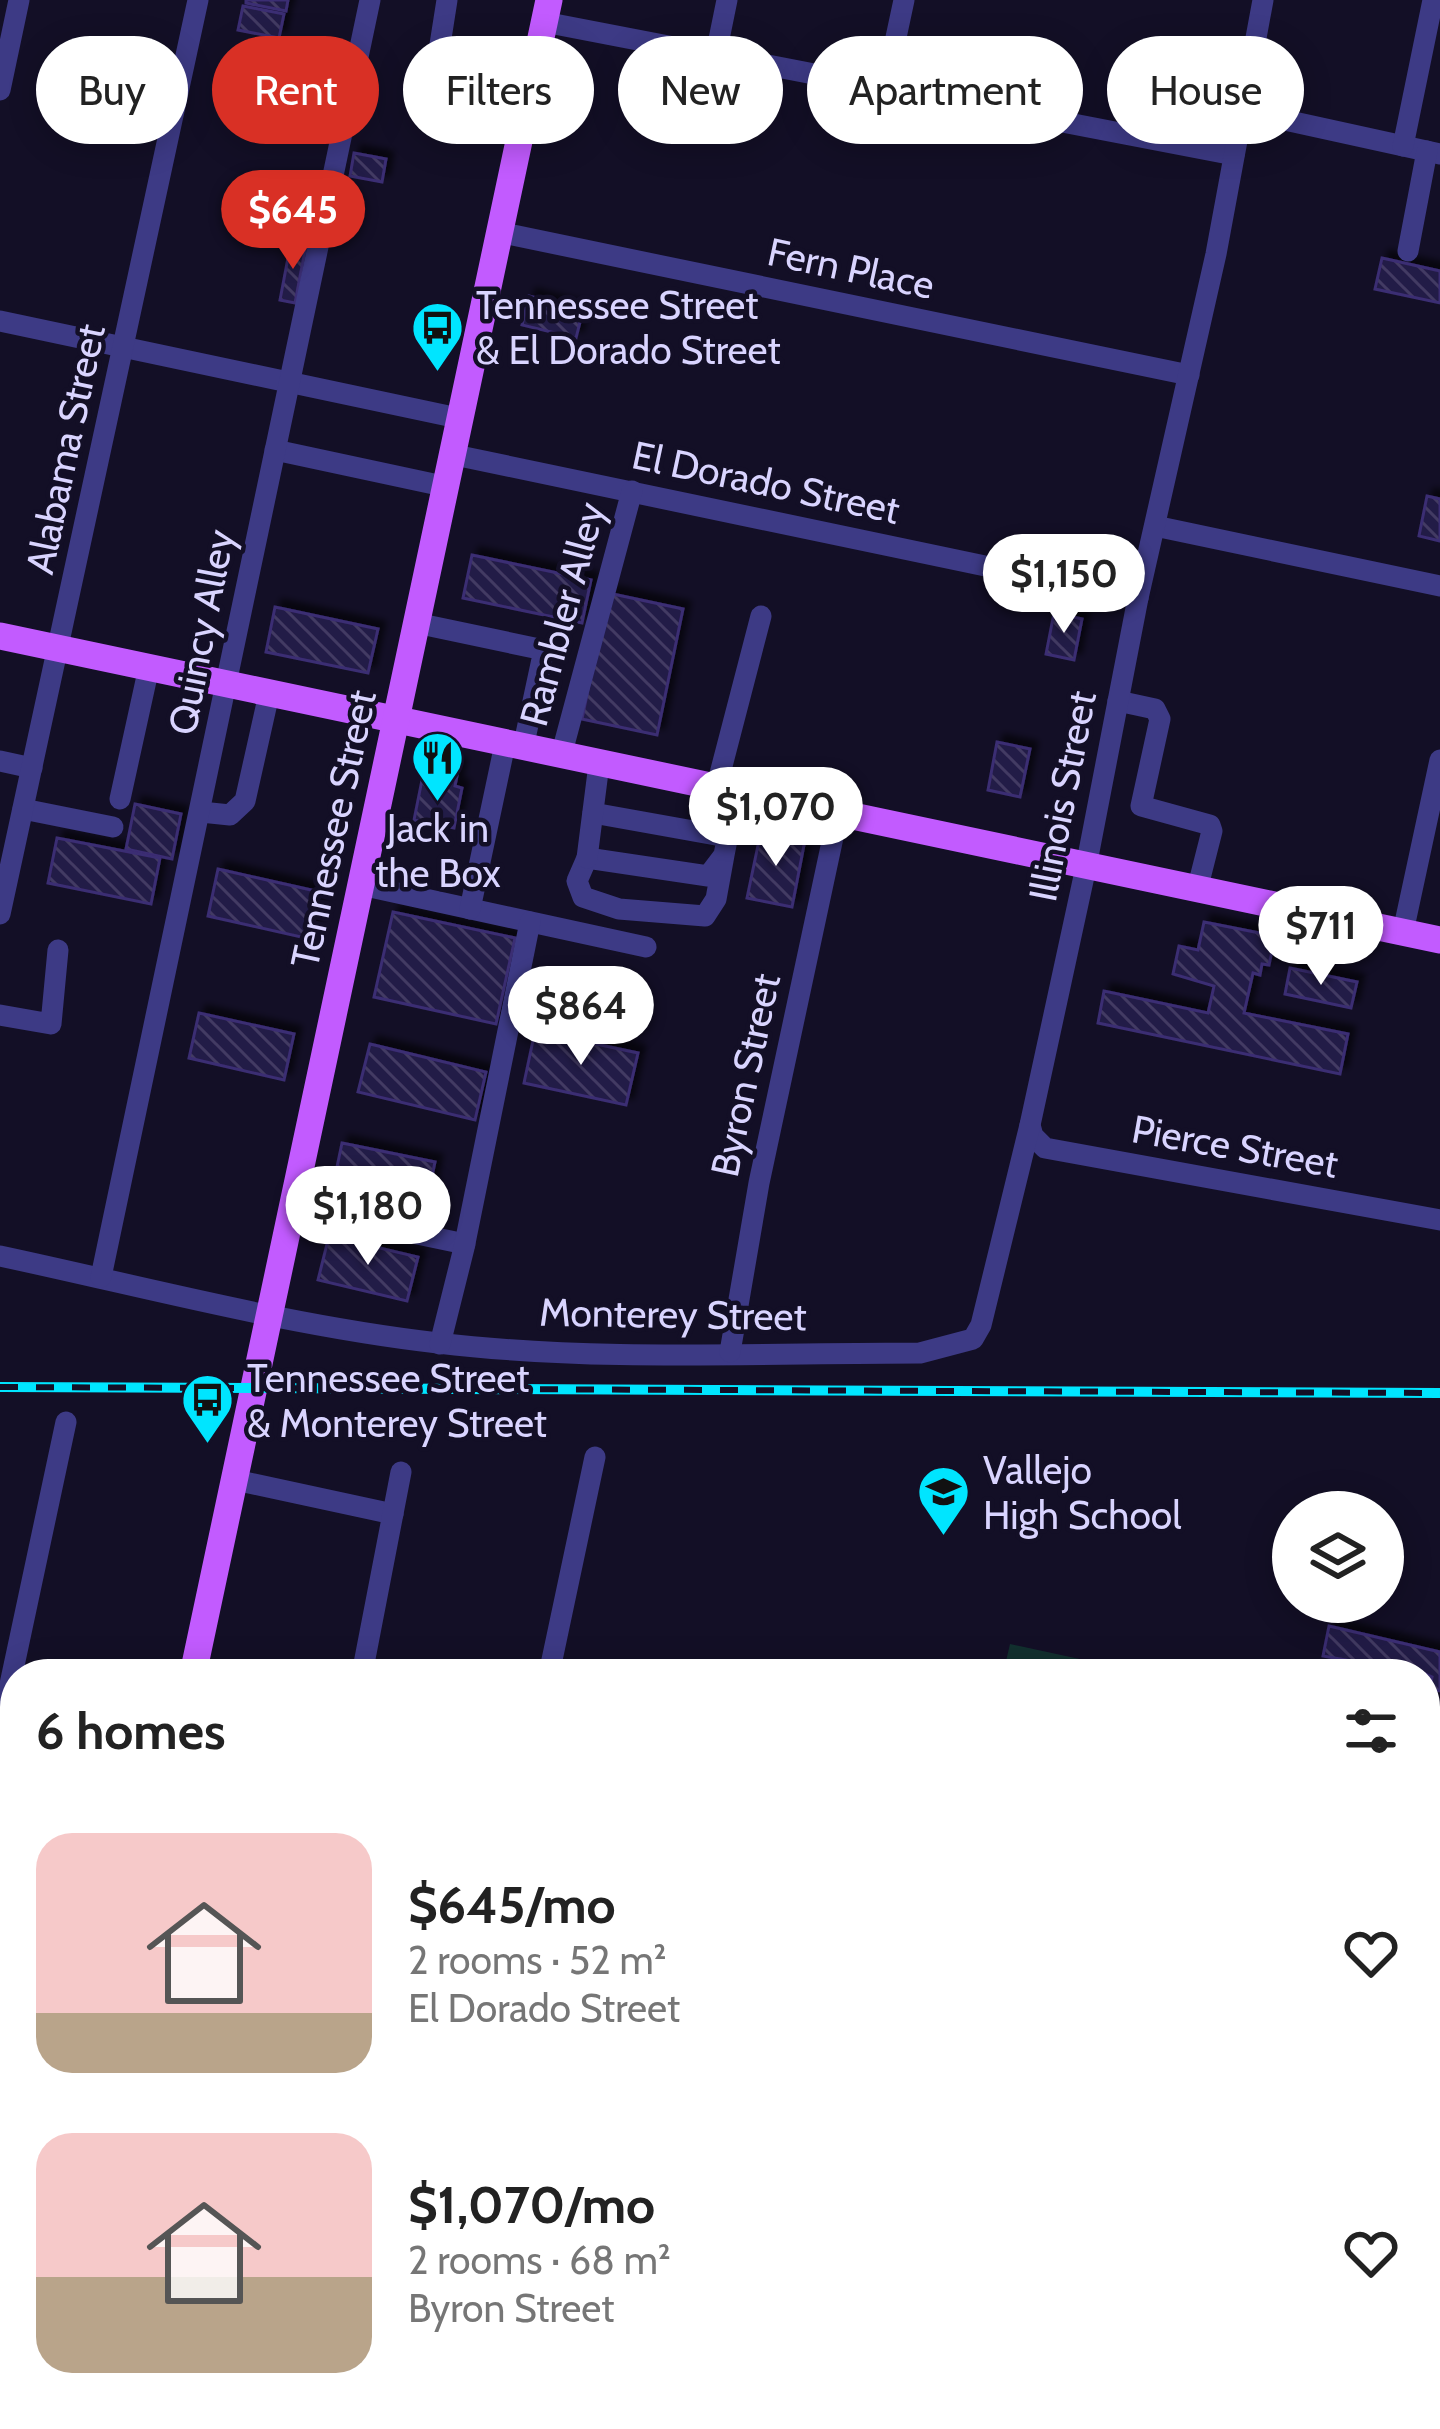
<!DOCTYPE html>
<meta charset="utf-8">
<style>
body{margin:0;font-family:Cabin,sans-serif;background:#f2f2f2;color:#222;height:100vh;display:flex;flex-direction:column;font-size:45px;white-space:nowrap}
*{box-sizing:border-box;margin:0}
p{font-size:39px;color:#767676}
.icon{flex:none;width:66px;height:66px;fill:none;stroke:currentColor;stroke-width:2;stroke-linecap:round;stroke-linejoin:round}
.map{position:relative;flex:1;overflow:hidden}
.drawer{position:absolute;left:0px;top:1659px;width:1440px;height:771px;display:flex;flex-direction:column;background:#fff;border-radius:48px 48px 0 0;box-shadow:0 6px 30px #0003}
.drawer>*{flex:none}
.top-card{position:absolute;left:36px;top:36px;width:1368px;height:108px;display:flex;gap:24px}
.buttons{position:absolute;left:1272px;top:1491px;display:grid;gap:24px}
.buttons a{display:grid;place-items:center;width:132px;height:132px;border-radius:50%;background:#fff;box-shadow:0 6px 30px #0003;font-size:60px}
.price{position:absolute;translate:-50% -102px;padding:0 27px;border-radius:42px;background:#fff;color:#222;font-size:39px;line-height:78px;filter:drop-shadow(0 3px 6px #0008)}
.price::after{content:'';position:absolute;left:50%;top:72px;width:36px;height:27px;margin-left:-18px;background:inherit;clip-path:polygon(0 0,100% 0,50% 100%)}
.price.active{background:#d93025;color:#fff}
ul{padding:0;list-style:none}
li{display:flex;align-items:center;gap:36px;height:300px;padding:0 36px}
li span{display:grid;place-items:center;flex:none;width:336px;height:240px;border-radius:36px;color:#555}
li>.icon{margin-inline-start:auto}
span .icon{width:144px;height:144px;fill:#fffc;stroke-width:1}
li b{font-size:51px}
h2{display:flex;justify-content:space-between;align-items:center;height:144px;padding:0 36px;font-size:51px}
.pill{padding:0 42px;border-radius:54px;background:#fff;box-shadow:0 6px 30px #0003;font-size:42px;line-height:108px}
.pill.active{background:#d93025;color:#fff}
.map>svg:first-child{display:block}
.park{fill:#12302f}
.building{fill:url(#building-back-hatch);stroke:#3b2d73;stroke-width:3;filter:url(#shadow)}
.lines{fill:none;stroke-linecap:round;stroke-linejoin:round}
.minor{stroke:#3d3a85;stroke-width:21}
.major{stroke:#c25bff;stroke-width:27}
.rail-casing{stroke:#00e5ff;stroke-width:10}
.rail{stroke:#130f26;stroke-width:6;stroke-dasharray:18;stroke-linecap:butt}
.labels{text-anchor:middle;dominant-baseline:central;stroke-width:9;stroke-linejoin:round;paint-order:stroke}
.street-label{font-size:39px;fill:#d9d4ff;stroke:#130f26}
.poi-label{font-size:39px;fill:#d9d4ff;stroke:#130f26;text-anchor:start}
</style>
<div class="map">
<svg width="1440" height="2429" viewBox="0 0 1440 2429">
<defs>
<pattern id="building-back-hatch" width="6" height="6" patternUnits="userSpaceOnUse" patternTransform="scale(3)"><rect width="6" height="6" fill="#241b47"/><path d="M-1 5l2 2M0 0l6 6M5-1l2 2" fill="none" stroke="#433b63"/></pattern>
<filter id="shadow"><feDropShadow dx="7" dy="-7" stdDeviation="3" flood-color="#0009"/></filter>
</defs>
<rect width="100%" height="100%" fill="#130f26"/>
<path class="park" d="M1010 1644 1149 1674H1003Z"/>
<g class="building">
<path d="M246 0H288L286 11 246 3Z"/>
<path d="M243 6 284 14 279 38 238 30Z"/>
<path d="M354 153 386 159 382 182 350 176Z"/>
<path d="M301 194 323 199 315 237 292 232Z"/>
<path d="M291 242 306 245 295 303 280 300Z"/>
<path d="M1382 258 1440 271V303L1375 289Z"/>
<path d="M529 296 583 310 576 338 522 325Z"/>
<path d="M1427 496 1440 499V541L1419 536Z"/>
<path d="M472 555 591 580 582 623 463 598Z"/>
<path d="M608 593 683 609 657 735 582 719Z"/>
<path d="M275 607 378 629 368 673 266 652Z"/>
<path d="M1054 613 1082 619 1074 660 1046 654Z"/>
<path d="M997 742 1030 749 1020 797 988 790Z"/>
<path d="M426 760 459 766 455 786 462 788 454 828 414 820Z"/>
<path d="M135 804 181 814 172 859 126 849Z"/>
<path d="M761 831 805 840 792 907 747 898Z"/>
<path d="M57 838 160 858 151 904 48 883Z"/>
<path d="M218 869 320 892 310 939 208 916Z"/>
<path d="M393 912 515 938 496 1024 374 997Z"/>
<path d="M1204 922 1275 936 1269 965 1262 964 1260 975 1253 973 1244 1013 1348 1034 1340 1074 1098 1023 1104 991 1208 1013 1214 986 1173 974 1179 946 1198 950Z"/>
<path d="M1290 968 1357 982 1351 1008 1285 994Z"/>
<path d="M199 1013 294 1034 284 1080 189 1058Z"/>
<path d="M535 1031 638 1053 626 1105 524 1083Z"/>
<path d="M370 1044 486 1072 475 1120 358 1092Z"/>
<path d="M342 1143 435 1162 425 1209 332 1191Z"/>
<path d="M329 1236 418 1257 407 1301 318 1280Z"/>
<path d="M1329 1626 1440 1652V1691L1430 1689 1432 1677 1425 1674 1323 1656Z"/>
<path d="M0 2175 15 2178 11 2228 0 2226Z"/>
<path d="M336 2415H365L362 2429 344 2424 345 2421 335 2419Z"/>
<path d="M385 2415H427L424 2429H382Z"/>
<path d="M440 2415H481L478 2429H437Z"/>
<path d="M499 2415 527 2420 525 2429H496Z"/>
<path d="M644 2415 686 2421 684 2429H641Z"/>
<path d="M782 2415H819L816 2429H779Z"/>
<path d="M901 2415H936L934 2426 901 2419Z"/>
<path d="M947 2415H991L988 2429 946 2423Z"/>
<path d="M1002 2415H1044L1042 2429H999Z"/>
<path d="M1055 2415H1093L1091 2429H1058L1059 2424 1053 2423Z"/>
</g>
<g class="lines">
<g class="minor">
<path d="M447 0 439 51 534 67"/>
<path d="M544 22 1234 155"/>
<path d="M716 54 727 0"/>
<path d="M885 89 904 0"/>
<path d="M0 90 19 0"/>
<path d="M1244 111 1440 154"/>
<path d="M1403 146 1433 0"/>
<path d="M498 232 1189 375"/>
<path d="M1408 251 1427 151"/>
<path d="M0 321 458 418"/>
<path d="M275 450 443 486"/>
<path d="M450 454 1138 598"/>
<path d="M1155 526 1440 586"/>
<path d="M416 623 544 650 523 748"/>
<path d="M1118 701 1155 709 1160 719 1141 806 1210 825 1212 831 1197 890"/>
<path d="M561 756 632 491"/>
<path d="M0 761 32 768"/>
<path d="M716 789 761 616"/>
<path d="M120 799 149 667"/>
<path d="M23 809 113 827"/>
<path d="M201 812 230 815 245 801 269 694"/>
<path d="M593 813 727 837"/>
<path d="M724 855 716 899 705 916 619 909 583 897 577 881 587 858 708 876 724 855 736 794"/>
<path d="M587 858 599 764"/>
<path d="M361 885 646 947"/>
<path d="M470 909 505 744"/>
<path d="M0 914 198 0"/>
<path d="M1403 932 1440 760"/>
<path d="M0 1015 51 1024 58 950"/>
<path d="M1030 1125 1033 1136 1045 1148 1440 1220"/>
<path d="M293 1208 465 1244"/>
<path d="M0 1256C145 1287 290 1326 438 1343 596 1362 761 1353 920 1353L973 1339 981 1325 1030 1125 1086 867 1138 598 1216 254 1263 0"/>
<path d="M101 1277 370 0"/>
<path d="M440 1344 464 1248 530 922"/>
<path d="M730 1352 759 1183 838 814"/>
<path d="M235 1480 393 1514"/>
<path d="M362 1674 401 1472"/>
<path d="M549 1674 595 1457"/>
<path d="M0 1731 66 1422"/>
<path d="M0 2133 15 2136"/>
<path d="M1425 2186 1440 2113"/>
<path d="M45 2415 111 2429"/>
<path d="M1362 2415 1431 2429"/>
<path d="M736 2429 739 2415"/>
</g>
<g class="major">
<path d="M0 636 1440 940"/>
<path d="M193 1674 549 0"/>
<path d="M33 2429 36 2415"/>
</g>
<defs>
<path id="rail" d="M0 1387 1440 1393"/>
</defs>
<use href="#rail" class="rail-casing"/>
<use href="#rail" class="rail"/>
</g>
<defs>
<symbol id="bus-pin" viewBox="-11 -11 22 30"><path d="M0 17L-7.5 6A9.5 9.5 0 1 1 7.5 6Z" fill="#00e5ff" stroke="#130f26"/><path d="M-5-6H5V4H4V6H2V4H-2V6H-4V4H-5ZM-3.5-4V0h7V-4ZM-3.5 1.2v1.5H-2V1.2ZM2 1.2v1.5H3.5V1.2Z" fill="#111"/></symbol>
<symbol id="restaurant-pin" viewBox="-11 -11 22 30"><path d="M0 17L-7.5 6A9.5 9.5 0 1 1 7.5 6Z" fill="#00e5ff" stroke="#130f26"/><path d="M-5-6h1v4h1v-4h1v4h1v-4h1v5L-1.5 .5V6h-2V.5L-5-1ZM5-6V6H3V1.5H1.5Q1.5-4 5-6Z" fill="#111"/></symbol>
<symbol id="school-pin" viewBox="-11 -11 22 30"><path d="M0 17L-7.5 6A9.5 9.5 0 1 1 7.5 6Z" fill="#00e5ff" stroke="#130f26"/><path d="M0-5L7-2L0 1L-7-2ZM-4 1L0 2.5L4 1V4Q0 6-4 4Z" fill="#111"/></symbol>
</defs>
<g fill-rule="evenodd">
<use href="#bus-pin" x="408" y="298" width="59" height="81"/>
<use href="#restaurant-pin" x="408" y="728" width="59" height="81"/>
<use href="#bus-pin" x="178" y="1370" width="59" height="81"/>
<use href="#school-pin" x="914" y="1462" width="59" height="81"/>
</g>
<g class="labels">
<g class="street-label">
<text transform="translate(851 268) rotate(12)">Fern Place</text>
<text transform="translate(65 449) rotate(-78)">Alabama Street</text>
<text transform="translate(766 482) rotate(12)">El Dorado Street</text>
<text transform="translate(562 614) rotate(-75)">Rambler Alley</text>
<text transform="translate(201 632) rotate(-79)">Quincy Alley</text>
<text transform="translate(1062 796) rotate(-79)">Illinois Street</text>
<text transform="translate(333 829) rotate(-78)">Tennessee Street</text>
<text transform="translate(745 1075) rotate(-78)">Byron Street</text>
<text transform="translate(1235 1146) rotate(10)">Pierce Street</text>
<text transform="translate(673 1314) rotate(1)">Monterey Street</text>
</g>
<g class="poi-label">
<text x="476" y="305">Tennessee Street<tspan x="476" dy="45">&amp; El Dorado Street</tspan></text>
<text x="438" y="828" text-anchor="middle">Jack in<tspan x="438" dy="45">the Box</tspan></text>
<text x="247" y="1378">Tennessee Street<tspan x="247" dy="45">&amp; Monterey Street</tspan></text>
<text x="983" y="1470">Vallejo<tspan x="983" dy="45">High School</tspan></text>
</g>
</g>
</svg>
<div class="buttons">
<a><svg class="icon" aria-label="layers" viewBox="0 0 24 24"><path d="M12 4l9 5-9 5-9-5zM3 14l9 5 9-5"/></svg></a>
</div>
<b class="price active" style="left:293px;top:272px">$645</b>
<b class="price" style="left:1064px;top:636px">$1,150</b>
<b class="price" style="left:776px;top:869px">$1,070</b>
<b class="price" style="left:1321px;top:988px">$711</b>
<b class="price" style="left:581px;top:1068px">$864</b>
<b class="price" style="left:368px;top:1268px">$1,180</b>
<div class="top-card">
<a class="pill">Buy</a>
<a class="pill active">Rent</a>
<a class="pill">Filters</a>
<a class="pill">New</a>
<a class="pill">Apartment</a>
<a class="pill">House</a>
</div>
<section class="drawer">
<h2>6 homes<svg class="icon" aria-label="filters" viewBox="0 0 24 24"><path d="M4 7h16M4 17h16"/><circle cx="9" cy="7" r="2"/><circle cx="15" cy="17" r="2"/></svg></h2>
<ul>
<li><span style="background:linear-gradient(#f6c9c9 75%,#b9a48a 0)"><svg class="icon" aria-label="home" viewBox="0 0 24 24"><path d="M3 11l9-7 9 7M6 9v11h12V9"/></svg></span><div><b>$645/mo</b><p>2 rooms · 52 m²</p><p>El Dorado Street</p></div><svg class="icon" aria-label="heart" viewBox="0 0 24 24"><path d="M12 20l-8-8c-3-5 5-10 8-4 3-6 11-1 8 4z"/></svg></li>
<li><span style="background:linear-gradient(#f6c9c9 60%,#b9a48a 0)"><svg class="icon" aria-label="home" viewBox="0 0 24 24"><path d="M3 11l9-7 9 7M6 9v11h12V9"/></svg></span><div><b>$1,070/mo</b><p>2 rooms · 68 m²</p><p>Byron Street</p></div><svg class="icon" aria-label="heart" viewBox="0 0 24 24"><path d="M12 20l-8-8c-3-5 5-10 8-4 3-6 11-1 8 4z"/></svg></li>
</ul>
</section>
</div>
